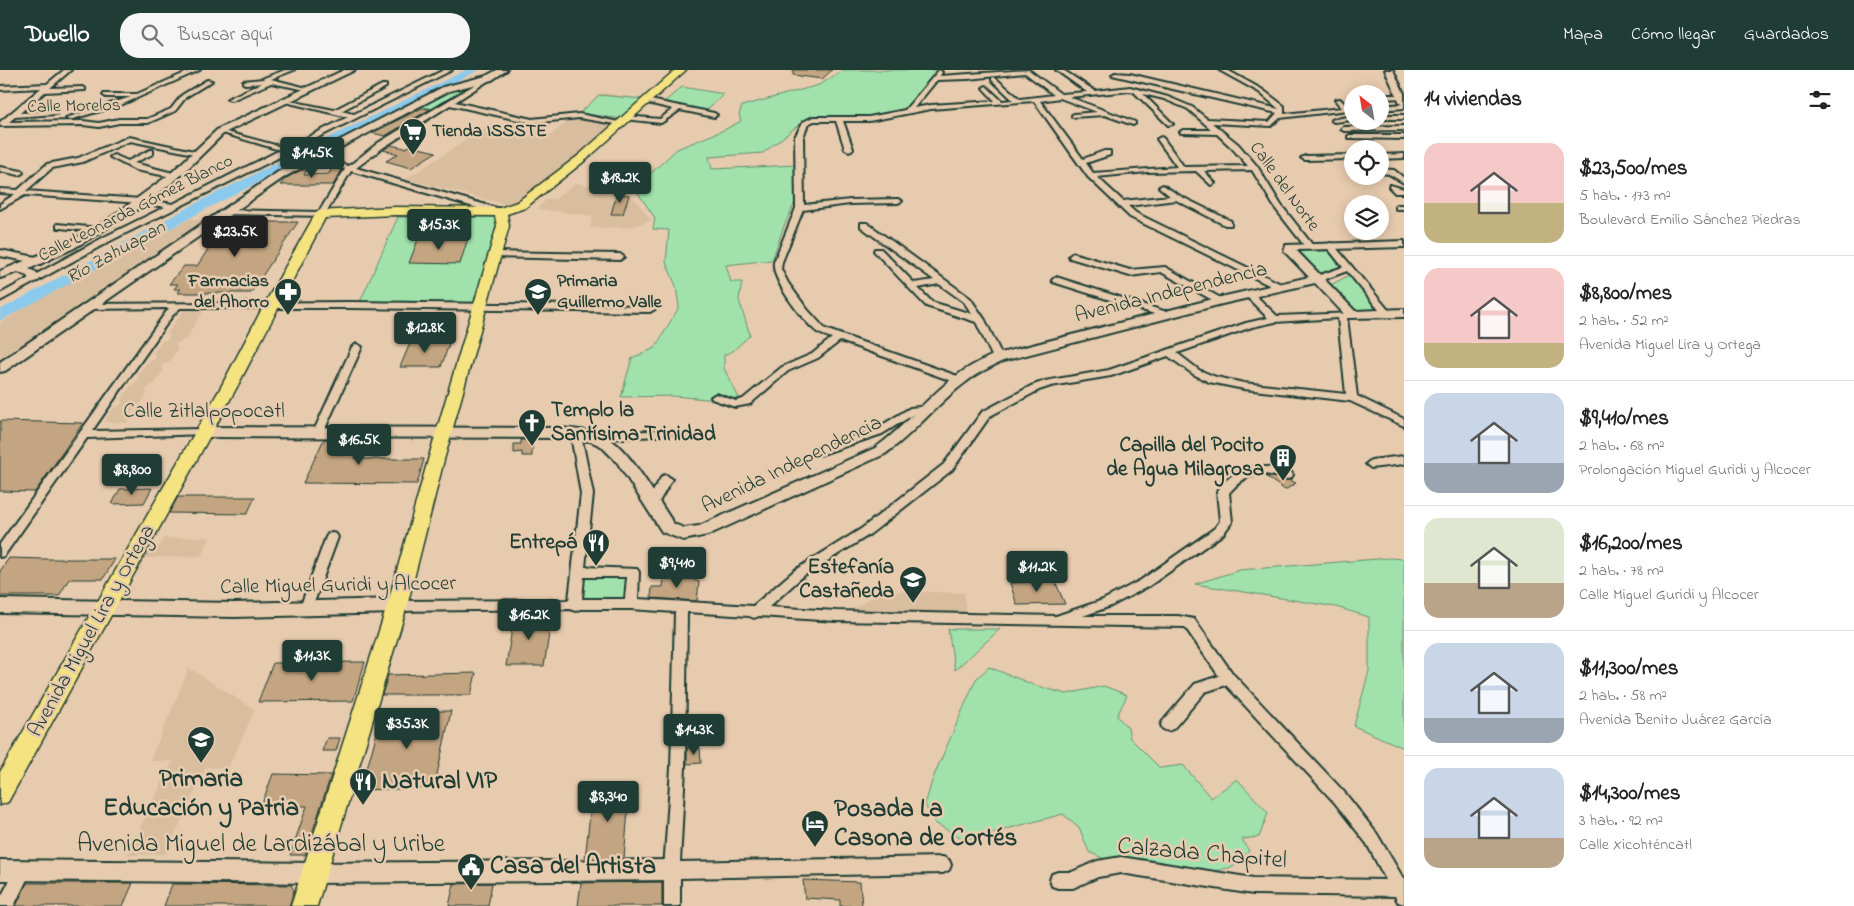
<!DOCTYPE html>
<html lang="es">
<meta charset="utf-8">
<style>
body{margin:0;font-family:"Indie Flower",sans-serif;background:#f6f6f6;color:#222;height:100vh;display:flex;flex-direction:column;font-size:19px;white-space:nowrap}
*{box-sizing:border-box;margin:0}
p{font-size:16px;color:#767676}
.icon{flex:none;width:28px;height:28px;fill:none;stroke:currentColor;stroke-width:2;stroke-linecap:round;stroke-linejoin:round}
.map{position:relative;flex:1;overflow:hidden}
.side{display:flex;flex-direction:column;background:#fff;width:450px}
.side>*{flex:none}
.needle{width:32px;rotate:329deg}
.controls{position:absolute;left:1344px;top:15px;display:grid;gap:10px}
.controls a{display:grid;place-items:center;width:45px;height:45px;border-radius:50%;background:#fff;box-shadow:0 2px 12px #0003;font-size:25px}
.price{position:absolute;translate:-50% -42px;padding:0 11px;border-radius:5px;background:#1f3d34;color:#fff;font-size:16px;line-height:32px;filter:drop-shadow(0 1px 2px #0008)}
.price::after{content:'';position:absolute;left:50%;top:30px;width:15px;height:11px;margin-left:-8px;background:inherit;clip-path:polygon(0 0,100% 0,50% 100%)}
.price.on{background:#222;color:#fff}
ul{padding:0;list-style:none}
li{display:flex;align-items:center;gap:15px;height:125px;padding:0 20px}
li+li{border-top:1px solid #e0e0e0}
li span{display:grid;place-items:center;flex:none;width:140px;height:100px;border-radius:15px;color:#555}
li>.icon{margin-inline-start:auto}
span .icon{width:60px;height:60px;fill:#fffc;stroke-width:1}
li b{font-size:21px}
h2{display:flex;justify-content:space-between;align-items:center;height:60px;padding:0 20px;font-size:21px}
header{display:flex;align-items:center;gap:30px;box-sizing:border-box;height:70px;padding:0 25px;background:#1f3d34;color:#fff}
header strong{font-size:24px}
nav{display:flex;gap:28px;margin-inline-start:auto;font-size:18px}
.search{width:350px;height:45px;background:#f6f6f6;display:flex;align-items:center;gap:12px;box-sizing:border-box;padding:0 18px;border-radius:20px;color:#767676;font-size:19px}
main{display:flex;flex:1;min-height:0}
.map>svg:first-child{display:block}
.built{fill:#d8bd9e}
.green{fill:#a1e2ac;stroke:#609070}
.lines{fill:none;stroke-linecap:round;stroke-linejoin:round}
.river{fill:#8bcaec;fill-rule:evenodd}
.building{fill:#c4a581;stroke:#1f3d34}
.street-casing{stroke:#1f3d34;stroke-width:4}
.secondary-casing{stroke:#1f3d34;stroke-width:4}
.primary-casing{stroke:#1f3d34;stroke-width:3}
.street{fill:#e7cbae;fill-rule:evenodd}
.secondary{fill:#e7cbae;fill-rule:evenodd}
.primary{fill:#f5e382;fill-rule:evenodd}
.labels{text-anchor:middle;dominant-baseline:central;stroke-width:5;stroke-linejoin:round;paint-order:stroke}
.far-street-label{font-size:18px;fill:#1f3d34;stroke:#e7cbae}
.far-poi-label{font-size:18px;font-weight:bold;fill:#1f3d34;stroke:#e7cbae;text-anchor:start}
.far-water-label{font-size:19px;font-style:italic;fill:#24443d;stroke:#e7cbae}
.street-label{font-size:21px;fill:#1f3d34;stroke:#e7cbae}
.poi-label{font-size:21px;font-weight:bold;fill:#1f3d34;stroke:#e7cbae;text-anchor:end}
.near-poi-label{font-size:25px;font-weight:bold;fill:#1f3d34;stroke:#e7cbae;text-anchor:start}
.near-street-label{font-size:25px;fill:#1f3d34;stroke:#e7cbae}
</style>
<header>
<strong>Dwello</strong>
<div class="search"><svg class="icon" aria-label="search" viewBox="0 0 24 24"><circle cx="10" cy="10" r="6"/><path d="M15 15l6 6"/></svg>Buscar aquí</div>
<nav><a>Mapa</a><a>Cómo llegar</a><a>Guardados</a></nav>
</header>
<main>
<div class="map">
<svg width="1404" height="836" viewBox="0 0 1404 836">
<rect width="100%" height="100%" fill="#e7cbae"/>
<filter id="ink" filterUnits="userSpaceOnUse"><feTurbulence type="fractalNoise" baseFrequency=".02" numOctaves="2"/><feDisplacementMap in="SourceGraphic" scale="10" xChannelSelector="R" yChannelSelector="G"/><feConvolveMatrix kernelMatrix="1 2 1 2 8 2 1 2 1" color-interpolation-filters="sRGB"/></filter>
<g filter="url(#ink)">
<g class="built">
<path d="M602 23 643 29 618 55 511 136 406 109 494 52 551 65Z"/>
<path d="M576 113 618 122H629L651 150 631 157 590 158 593 146 537 139 547 129H555Z"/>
<path d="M191 148 204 152 0 291V253L63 214Z"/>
<path d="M184 240H204L185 270 177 273 176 276 178 278 170 291 163 294 161 297 164 300 155 313 145 320 148 323 137 338 128 345 130 347 127 353 104 352 113 339 123 333 121 330 131 316 139 310 137 306 146 293 154 290 156 287 153 283 162 271 168 269 170 266 167 263Z"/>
<path d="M210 467 201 486 143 488 148 477H159L164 468Z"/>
<path d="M900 521 964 523 967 545 848 543 876 524Z"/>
<path d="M189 598 255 640 228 698 206 697 166 784 127 785 173 691H150Z"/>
</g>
<g class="green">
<path d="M844 0H935L932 9 904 41 871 48H818L805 50 763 83 709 87 712 99 797 95V128L784 156 772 190 726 195 731 212H742L739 230 750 265 733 281 724 285V298L741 332 673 326 621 327 632 288 655 278 679 237 676 216 666 192 669 160 653 159 655 148 638 123 649 105 677 79 724 60 741 51 739 45 742 36 819 15Z"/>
<path d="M476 13 437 40 421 36 444 23Z"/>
<path d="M682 17 724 24 707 40 664 32Z"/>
<path d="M599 25 643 29 622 49 580 43Z"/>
<path d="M398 147H500L474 233 359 234Z"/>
<path d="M1294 181H1328L1341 198 1321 206Z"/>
<path d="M1351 204 1378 243 1353 245 1331 215Z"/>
<path d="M1389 488 1404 489V678L1354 656 1369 601V547L1336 537 1195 514 1240 500Z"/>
<path d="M578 502H633L631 534 575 536 568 520 577 519Z"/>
<path d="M948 559H1000L955 600Z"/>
<path d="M989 597 1034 615 1066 624 1104 616 1127 625 1117 646 1128 658 1130 668 1160 698 1183 695 1211 728 1237 709 1268 743 1259 767 1242 769 1249 781 1233 797 1209 802 1107 790 1089 782 1079 757 1063 744 965 770 935 753 925 735 933 708 976 609Z"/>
</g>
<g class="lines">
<path class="river" d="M466 0H479L212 136 0 251V240L202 130Z"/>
</g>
<g class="building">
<path d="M793 0H832L822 9 793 5Z"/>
<path d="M422 38 430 39 385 66 372 63Z"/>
<path d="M391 75 405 78 410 76 436 82 411 98 386 91 398 84 383 80Z"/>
<path d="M332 98 342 100 333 115H280L285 109 301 100H307L304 105 329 104Z"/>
<path d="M617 124 629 125 623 144H611Z"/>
<path d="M228 152H298L251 223H177L181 219H174L178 214H169L184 196H197L217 166H202L218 155H225Z"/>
<path d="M419 167 468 168 460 194 409 193Z"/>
<path d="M411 271H450L441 297H400Z"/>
<path d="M0 351 83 353 35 422 0 421Z"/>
<path d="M324 369H363L355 389H424L417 414 303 413Z"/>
<path d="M521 370H532V386H522V382L514 383V374H521Z"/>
<path d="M1265 406 1289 410 1296 413 1285 420Z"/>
<path d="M152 418 144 433 112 434 120 419Z"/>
<path d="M178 427H255L247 444 169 443Z"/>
<path d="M9 488 44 489H115L103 509H69L59 526H0V501Z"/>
<path d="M683 505 699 512 697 531 651 528 652 517H663L664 506Z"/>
<path d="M1055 511 1065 534 1017 535 1010 513Z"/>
<path d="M552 545 544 596H506L514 546Z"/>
<path d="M365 592 353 631 258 632 273 593Z"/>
<path d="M476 603 471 625H382L388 605Z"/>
<path d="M383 641H451L434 718 361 720Z"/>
<path d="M327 668H340L336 681H322Z"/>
<path d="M687 678H700L701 693 687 694Z"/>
<path d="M273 704 331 705 305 785H290L307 736H261Z"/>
<path d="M593 717H630L624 789H585Z"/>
<path d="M803 810 860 812 862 836H840V830L805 828Z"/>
<path d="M662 812V836H578L581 813Z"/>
<path d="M27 813H133L123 836H16Z"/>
<path d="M492 813 488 836H449L454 814Z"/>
<path d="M172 814 291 815 294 820 289 836H164Z"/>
</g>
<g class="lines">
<defs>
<g id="street">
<path d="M64 0H71L50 18 83 17 85 18V20L45 22 20 43 54 41 56 42V44L15 47 9 52 83 51 99 53 119 49H147L171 39 182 25 207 10 212 11 186 27 175 41 148 53H119L99 57 83 55 0 56V52L41 18 0 20V16L47 14Z"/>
<path d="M192 0H200L121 35 69 50 66 48 131 27H106L103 25 104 24H137Z"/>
<path d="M285 0H294L271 9 311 19V21L271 13 232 30 227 29 262 13 245 14 243 13V11L263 9 264 8Z"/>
<path d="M444 0H452L293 80 349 96 378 73 489 6 492 8 491 9 455 32 532 49 579 44 624 53 621 55 579 48 532 53 450 35 384 77 356 98 504 140V144H498L351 101 324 146 222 144 221 142 225 140 319 142 345 99 288 83 112 170 0 231V224L106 166 165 137 141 133 25 125 0 139V134L15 124 0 123V119L18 120 47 94 78 88 129 67 203 83 199 85 130 71 83 92 52 98 26 121 141 129 173 134 280 80 219 62V60L286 78 348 47 285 32V30L334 40 382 15H386V17L341 41 354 44Z"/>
<path d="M939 0 942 2 940 6 1029 0 1061 24 1087 22 1056 0H1063L1095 21 1130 17 1168 27 1192 37 1207 49 1269 52 1277 43 1112 5 1115 3 1130 4 1279 39 1259 22 1219 0H1227L1263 20 1284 36V44L1342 38 1335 30 1340 29 1349 38V40L1280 48 1271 56 1212 53 1238 74 1257 96 1281 135 1314 177 1313 179H1307L1275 138 1252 100 1204 101 1215 113 1211 115 1196 101 1147 102 1097 107 1123 131 1170 126 1159 117 1163 115 1180 126 1231 151V155H1225L1176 130 1128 136 1136 143 1283 215V219H1277L1130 147 1088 107 1034 31 931 39 869 51H843L853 79 849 81 845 79 836 51H814L808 54 803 67 804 135 850 130 898 129 902 131 898 133 850 134 803 140 782 192 781 199 788 213 807 239 825 259 963 308 964 310 963 312H955L840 271 818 288 788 301 750 334 735 337 712 329 711 327 716 324 736 331 743 329 782 297 812 284 832 268C827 266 822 265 817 262 803 251 771 210 774 192L796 138 795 67 803 52 813 47H869L905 40ZM1025 3 1054 25 1020 29 994 7 992 8V10L1013 30 1002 31 986 16 983 18 995 31 931 35 914 38 937 10 968 9ZM1130 21 1134 22 1168 55 1173 54 1143 24 1164 29 1188 39 1212 60H1183L1180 62 1181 63 1217 64 1232 78 1248 96 1184 97 1163 68 1161 67 1157 69 1177 97 1093 103 1086 93 1110 85V81H1104L1083 89 1040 31 1060 28 1097 42 1074 44 1072 45V47L1105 45 1133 55 1135 54V52L1069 27Z"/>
<path d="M1380 25H1402L1404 26V28L1380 29Z"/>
<path d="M645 29 714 43 717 45 714 47 680 40 661 53 624 49V47L626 46 660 49 673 39 643 32 642 31Z"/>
<path d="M1404 34V38L1380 40V36Z"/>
<rect x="1380" y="45" width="24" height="4"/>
<path d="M1352 46V50L1334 52 1331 50Z"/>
<path d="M1404 56V60L1344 61 1341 59 1344 57Z"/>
<path d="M1350 65H1404V69L1348 68V66Z"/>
<path d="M150 80H153V84L134 93 177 104V108L135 100 110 87 114 85 128 91Z"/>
<path d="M1404 84V88L1380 89V85Z"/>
<path d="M1352 85V89L1305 90 1301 88 1305 86Z"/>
<path d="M0 97 22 101 23 103 19 105 0 101Z"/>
<path d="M1380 99 1394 100 1404 108V113L1389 104 1380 103Z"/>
<path d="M1390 115 1404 119V123H1395L1389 117Z"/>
<rect x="1396" y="135" width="8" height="4"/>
<path d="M861 153H867L970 228 985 250 1003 288 1001 290H995L993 288 976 252 926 236 874 181 875 179H881L914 213 934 210 861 157ZM939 214 964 232 972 244 932 232 918 218Z"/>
<path d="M57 154 99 158 103 160 99 162 60 158H57Z"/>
<path d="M1330 173 1333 174 1390 242V246H1384L1347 201 1320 211H1314V207L1343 197 1326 176Z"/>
<path d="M0 180 41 188 45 191 41 194 0 186Z"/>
<path d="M493 182 620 184 624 187 620 190 490 187V183Z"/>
<path d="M1073 183 1130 200 1165 197 1226 231 1224 233H1218L1161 202 1130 206 1070 188 1069 186Z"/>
<path d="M1056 207 1170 243 1172 245 1167 248 1164 247 1053 212 1052 210Z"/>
<path d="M1250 222 1253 223 1277 246 1355 243V247L1347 248 1357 326 1404 349V356L1350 331 1244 319 1209 312 1193 304 1168 286 1111 306 1051 316 1039 320 990 346 952 400 869 465 803 506 769 537 836 541 1056 546 1103 530 1141 510 1215 458 1220 451 1217 422C1236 393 1261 393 1291 402L1293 405 1291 408 1287 409C1260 401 1248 401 1229 423L1232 452 1223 464 1149 516 1111 536 1083 546H1178L1194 549 1233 604 1345 723 1377 764 1403 808 1404 807V834L1398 832 1395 826 1253 824 1121 803 1098 807 1073 818H1058L1052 816 1050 810 1052 804 1058 802H1072L1097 791 1121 787 1253 808 1386 810 1367 774 1335 733 1226 615 1205 622 1173 659 1168 661 1163 659 1161 655 1163 651 1195 614 1219 606 1185 557 836 551 759 546 754 548 749 546 687 542 685 698 680 792 943 787 949 790 951 795 949 800 943 803 680 808V836H664V800L671 698 675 542 631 539H580L575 541 570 539 397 541 393 540 391 536 393 532 397 531 569 530 581 424 571 365 576 362 581 365 593 424 585 497 637 499 639 502 638 529 753 536 795 500 861 459 944 394 982 342 1031 316 1045 311 1109 300 1246 253 1268 248 1247 227 1246 225ZM1338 248 1346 324 1244 313 1216 307 1199 300 1177 283 1252 257 1275 252ZM584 507H627L625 529H582Z"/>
<path d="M351 232 650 236 655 239 650 242 351 238H180L172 246 92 361 202 359 207 362 206 364 87 368 4 486 0 487V474L169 238 89 239 84 236 86 234Z"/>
<path d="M357 274 362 277 323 363 318 366 314 365 313 363 352 277Z"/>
<path d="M928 336 932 337 933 339 932 341 916 343 882 364 819 385 814 381 815 378 874 360 910 338Z"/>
<path d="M667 360 671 361 672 363 671 365 593 370 588 367 593 364Z"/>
<path d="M1404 386V394L1371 398 1366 394 1371 390Z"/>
<path d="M666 405 672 409 656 437 652 438 648 437 646 434 662 406Z"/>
<path d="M332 463 336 464 338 467 312 538 310 542 306 543 302 542 300 538 326 467 328 464Z"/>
<path d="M23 793 29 796 31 801 14 836H0V829L17 796Z"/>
</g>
<g id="secondary">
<path d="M344 0H355L224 63 178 108 138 139 74 178 29 199 36 202 40 209 38 211H30L27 206 18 202 0 208V201L66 174 109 149 170 104 218 59Z"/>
<path d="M497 0H507L492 10 449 21 286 106 5 301 0 302V292L278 102 443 17 486 6Z"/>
<path d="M1385 0H1393L1404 23V36L1400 33Z"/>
<path d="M1404 171V177L1296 180 1355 241 1404 239V247L1348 248 1315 213 1222 234 1003 291C990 297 977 303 966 312 937 333 915 363 885 384L708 465 683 470 662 462 617 392 601 376 590 371 562 368 202 367 197 365 195 362 197 359 202 357 562 358C578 360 597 360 611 370 633 385 658 431 674 454L684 458 699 456 875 378C905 357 927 327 956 306 968 297 980 291 993 285L1221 227 1309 207 1286 183 1284 181 1286 175Z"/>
<path d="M0 529 235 533 397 529 403 531 405 536 403 541 397 543 235 547 0 543Z"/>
<path d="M0 790 314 793 672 790 679 793 683 800 679 807 672 810 314 813 0 810Z"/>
</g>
<path id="primary" d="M675 0H686L587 89 525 138 507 144 509 156 444 390 407 536 317 836H291L387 536 428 390 497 156 495 146 395 145 325 148 237 317 8 732 0 735V702L221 317 264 235 317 141 395 137 500 138 517 132 579 85Z"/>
</defs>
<use href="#street" class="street-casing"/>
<use href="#secondary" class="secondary-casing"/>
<use href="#primary" class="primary-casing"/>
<use href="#street" class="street"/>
<use href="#secondary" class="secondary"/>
<use href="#primary" class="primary"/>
</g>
</g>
<defs>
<symbol id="supermarket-pin" viewBox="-11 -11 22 30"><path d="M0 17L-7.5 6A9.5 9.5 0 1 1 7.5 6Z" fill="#1f3d34" stroke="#e7cbae"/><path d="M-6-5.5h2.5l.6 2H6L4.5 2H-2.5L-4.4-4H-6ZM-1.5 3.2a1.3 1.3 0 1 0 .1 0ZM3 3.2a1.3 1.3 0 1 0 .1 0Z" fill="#fff"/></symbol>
<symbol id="pharmacy-pin" viewBox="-11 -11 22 30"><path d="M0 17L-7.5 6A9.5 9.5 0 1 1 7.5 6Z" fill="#1f3d34" stroke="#e7cbae"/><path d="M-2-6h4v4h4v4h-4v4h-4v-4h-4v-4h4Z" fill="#fff"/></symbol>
<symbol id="school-pin" viewBox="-11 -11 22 30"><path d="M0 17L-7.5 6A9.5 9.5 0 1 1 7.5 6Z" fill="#1f3d34" stroke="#e7cbae"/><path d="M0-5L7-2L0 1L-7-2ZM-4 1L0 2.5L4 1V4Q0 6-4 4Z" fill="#fff"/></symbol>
<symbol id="church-pin" viewBox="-11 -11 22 30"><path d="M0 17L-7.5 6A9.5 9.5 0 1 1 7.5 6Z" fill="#1f3d34" stroke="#e7cbae"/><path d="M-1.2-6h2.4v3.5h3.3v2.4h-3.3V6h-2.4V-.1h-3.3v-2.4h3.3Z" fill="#fff"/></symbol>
<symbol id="building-pin" viewBox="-11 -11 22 30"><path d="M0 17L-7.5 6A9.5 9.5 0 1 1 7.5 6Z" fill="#1f3d34" stroke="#e7cbae"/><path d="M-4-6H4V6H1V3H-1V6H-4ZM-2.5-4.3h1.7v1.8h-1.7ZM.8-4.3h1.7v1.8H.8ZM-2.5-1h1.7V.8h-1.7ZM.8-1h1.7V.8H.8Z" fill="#fff"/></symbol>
<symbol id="restaurant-pin" viewBox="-11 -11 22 30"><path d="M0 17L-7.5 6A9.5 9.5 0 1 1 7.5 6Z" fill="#1f3d34" stroke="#e7cbae"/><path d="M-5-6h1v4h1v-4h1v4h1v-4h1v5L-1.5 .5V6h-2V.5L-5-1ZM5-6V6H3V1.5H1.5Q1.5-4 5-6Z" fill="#fff"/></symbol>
<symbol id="hotel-pin" viewBox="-11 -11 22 30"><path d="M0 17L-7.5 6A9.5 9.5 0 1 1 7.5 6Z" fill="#1f3d34" stroke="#e7cbae"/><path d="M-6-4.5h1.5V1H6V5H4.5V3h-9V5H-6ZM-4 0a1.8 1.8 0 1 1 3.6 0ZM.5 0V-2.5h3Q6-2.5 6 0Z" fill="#fff"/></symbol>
<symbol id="civic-pin" viewBox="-11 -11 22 30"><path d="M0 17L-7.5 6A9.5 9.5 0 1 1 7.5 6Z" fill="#1f3d34" stroke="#e7cbae"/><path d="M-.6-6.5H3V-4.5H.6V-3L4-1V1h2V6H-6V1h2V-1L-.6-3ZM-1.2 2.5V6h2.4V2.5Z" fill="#fff"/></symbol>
</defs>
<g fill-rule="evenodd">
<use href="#supermarket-pin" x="397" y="46" width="32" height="43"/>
<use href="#pharmacy-pin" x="272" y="206" width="32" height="43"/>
<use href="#school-pin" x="522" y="206" width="32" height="43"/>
<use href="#church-pin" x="516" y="337" width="32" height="43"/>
<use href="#building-pin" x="1267" y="372" width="32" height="43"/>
<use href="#restaurant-pin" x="580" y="457" width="32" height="43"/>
<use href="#school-pin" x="897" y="494" width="32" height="43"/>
<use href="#school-pin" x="185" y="654" width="32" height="43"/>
<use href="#restaurant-pin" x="347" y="696" width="32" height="43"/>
<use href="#hotel-pin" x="799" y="738" width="32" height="43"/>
<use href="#civic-pin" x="455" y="781" width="32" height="43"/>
</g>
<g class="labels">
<g class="far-street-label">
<text transform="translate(74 37) rotate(-1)">Calle Morelos</text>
<text transform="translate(1284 117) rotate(54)">Calle del Norte</text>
<text transform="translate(136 139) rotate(-27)">Calle Leonarda Gómez Blanco</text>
</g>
<g class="far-poi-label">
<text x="432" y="62">Tienda ISSSTE</text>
<text x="269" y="212" text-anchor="end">Farmacias<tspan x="269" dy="21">del Ahorro</tspan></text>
<text x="557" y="212">Primaria<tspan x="557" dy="21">Guillermo Valle</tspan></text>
</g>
<g class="far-water-label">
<text transform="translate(116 183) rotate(-29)">Río Zahuapan</text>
</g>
<g class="street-label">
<text transform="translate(1171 223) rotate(-14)">Avenida Independencia</text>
<text x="204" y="342">Calle Zitlalpopocatl</text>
<text transform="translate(792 395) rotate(-26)">Avenida Independencia</text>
<text transform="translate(338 516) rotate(-1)">Calle Miguel Guridi y Alcocer</text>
<text transform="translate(92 561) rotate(-61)">Avenida Miguel Lira y Ortega</text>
</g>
<g class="poi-label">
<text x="551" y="341" text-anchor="start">Templo la<tspan x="551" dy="24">Santísima Trinidad</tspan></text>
<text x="1264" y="376">Capilla del Pocito<tspan x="1264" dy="24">de Agua Milagrosa</tspan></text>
<text x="577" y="473">Entrepá</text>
<text x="894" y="498">Estefanía<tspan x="894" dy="24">Castañeda</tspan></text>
</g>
<g class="near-poi-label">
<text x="201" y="710" text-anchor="middle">Primaria<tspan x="201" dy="29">Educación y Patria</tspan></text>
<text x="382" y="712">Natural VIP</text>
<text x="834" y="740">Posada La<tspan x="834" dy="29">Casona de Cortés</tspan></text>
<text x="490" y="797">Casa del Artista</text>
</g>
<g class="near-street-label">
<text x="261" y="775">Avenida Miguel de Lardizábal y Uribe</text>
<text transform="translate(1202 784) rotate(5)">Calzada Chapitel</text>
</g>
</g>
</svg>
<div class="controls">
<a><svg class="needle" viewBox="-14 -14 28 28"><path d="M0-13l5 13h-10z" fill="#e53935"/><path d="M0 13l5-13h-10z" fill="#767676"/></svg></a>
<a><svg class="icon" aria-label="locate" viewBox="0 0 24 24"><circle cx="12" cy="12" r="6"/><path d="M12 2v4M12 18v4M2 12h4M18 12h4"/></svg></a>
<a><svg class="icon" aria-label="layers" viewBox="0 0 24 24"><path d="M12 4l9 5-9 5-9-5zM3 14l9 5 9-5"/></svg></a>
</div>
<b class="price" style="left:312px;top:109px">$14.5K</b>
<b class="price" style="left:620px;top:134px">$18.2K</b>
<b class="price" style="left:439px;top:181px">$15.3K</b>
<b class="price on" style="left:235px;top:188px">$23.5K</b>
<b class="price" style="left:425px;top:284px">$12.8K</b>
<b class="price" style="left:359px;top:396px">$16.5K</b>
<b class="price" style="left:132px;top:426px">$8,800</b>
<b class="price" style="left:677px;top:519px">$9,410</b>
<b class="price" style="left:1037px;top:523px">$11.2K</b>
<b class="price" style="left:529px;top:571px">$16.2K</b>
<b class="price" style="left:312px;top:612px">$11.3K</b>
<b class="price" style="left:407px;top:680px">$35.3K</b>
<b class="price" style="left:694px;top:686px">$14.3K</b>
<b class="price" style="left:608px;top:753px">$8,340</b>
</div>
<section class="side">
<h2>14 viviendas<svg class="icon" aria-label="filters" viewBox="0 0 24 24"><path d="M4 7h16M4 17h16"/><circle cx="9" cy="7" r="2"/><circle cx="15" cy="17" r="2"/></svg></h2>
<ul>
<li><span style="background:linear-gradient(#f6c9c9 60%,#c2b280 0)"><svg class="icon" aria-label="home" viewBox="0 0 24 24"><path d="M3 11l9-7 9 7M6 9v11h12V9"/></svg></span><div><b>$23,500/mes</b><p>5 hab. · 173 m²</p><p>Boulevard Emilio Sánchez Piedras</p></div></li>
<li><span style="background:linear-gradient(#f6c9c9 75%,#c2b280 0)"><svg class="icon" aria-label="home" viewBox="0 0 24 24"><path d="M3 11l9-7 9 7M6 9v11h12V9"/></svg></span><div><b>$8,800/mes</b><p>2 hab. · 52 m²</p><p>Avenida Miguel Lira y Ortega</p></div></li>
<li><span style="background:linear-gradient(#c9d6e8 70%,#9aa5b1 0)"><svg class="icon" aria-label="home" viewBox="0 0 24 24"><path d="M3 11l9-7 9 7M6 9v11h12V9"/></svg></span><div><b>$9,410/mes</b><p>2 hab. · 68 m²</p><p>Prolongación Miguel Guridi y Alcocer</p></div></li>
<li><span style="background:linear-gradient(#dfe7d0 65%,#b9a48a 0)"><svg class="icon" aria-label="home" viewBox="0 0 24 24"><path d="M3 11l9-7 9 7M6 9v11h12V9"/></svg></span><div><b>$16,200/mes</b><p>2 hab. · 78 m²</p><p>Calle Miguel Guridi y Alcocer</p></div></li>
<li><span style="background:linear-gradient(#c9d6e8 75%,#9aa5b1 0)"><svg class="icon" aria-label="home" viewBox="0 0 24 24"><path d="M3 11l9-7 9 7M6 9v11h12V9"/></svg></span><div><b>$11,300/mes</b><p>2 hab. · 58 m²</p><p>Avenida Benito Juárez García</p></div></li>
<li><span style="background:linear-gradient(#c9d6e8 70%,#b9a48a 0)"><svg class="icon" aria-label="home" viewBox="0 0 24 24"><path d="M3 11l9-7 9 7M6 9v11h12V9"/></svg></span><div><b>$14,300/mes</b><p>3 hab. · 92 m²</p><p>Calle Xicohténcatl</p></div></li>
</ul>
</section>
</main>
